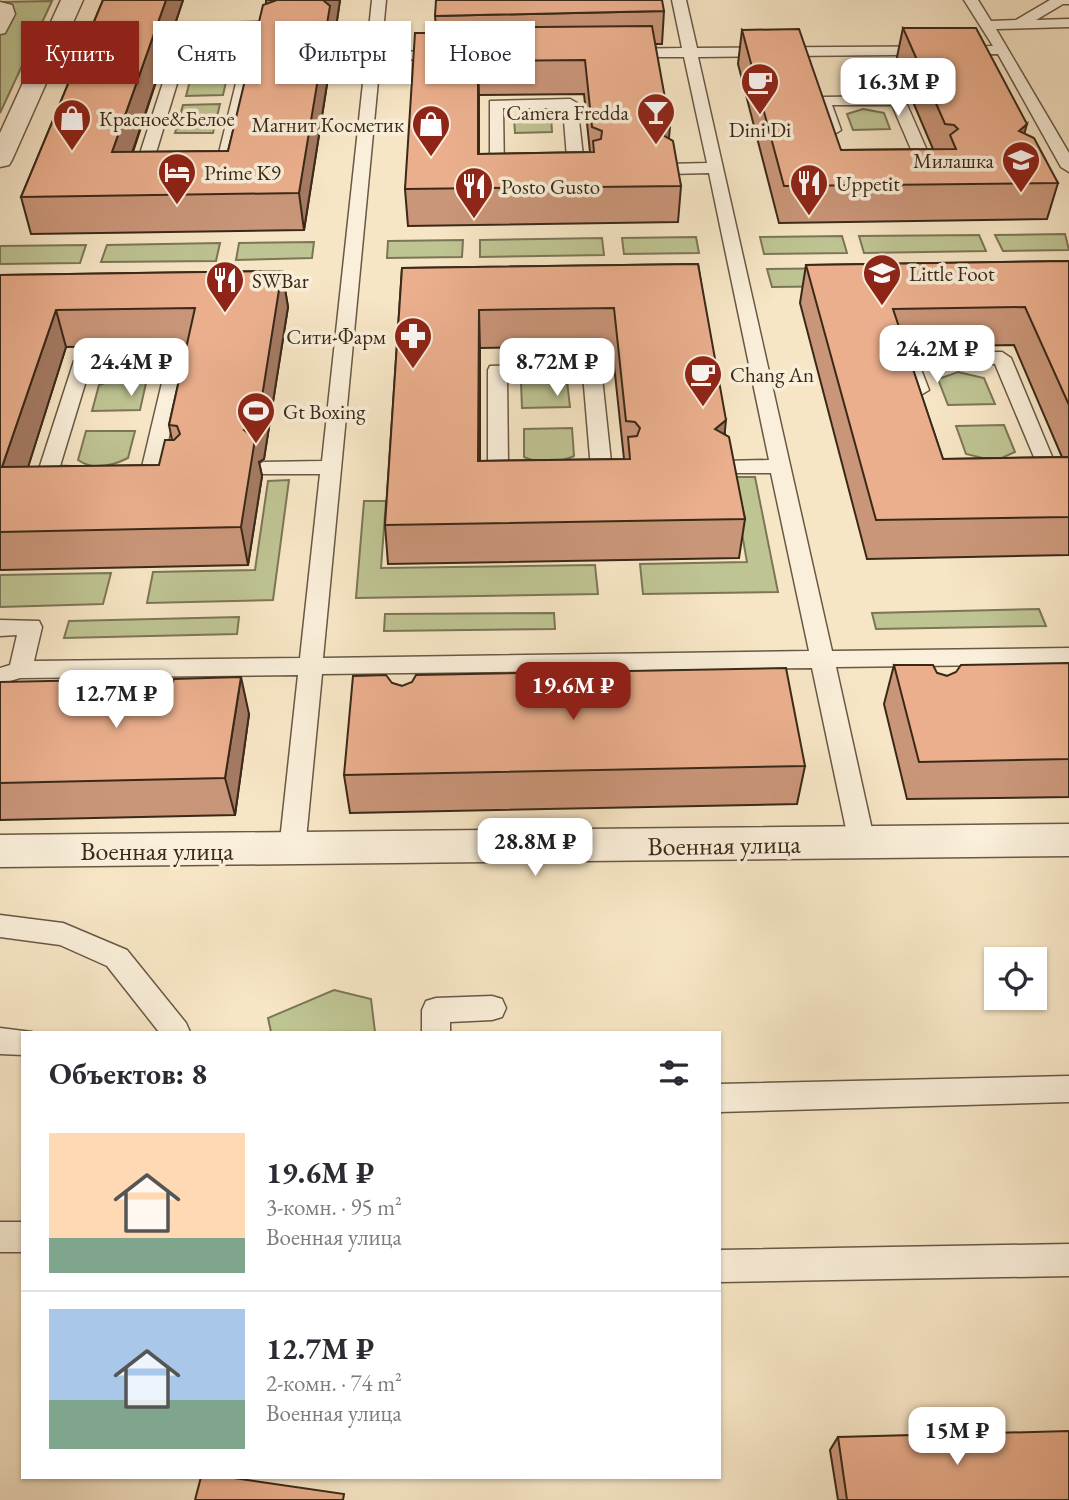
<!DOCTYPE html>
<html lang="ru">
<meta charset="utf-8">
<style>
body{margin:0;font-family:"EB Garamond",serif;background:#f7f7f7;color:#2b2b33;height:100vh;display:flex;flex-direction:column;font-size:26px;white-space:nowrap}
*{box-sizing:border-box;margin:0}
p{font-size:23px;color:#7c7c81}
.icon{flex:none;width:38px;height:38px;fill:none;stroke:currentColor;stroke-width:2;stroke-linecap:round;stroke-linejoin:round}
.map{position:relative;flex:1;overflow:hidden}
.side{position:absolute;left:21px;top:1031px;width:700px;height:448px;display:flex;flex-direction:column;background:#fff;border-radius:0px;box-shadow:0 2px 5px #0004}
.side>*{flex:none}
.top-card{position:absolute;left:21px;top:21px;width:700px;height:63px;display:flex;gap:14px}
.controls{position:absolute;left:984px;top:947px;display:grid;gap:14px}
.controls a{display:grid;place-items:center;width:63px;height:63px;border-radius:0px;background:#fff;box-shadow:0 2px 5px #0004;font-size:35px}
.price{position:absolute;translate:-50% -60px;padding:0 16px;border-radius:14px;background:#fff;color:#222;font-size:23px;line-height:46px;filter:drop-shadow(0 2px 4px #0008)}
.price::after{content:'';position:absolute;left:50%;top:42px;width:21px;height:16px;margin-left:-10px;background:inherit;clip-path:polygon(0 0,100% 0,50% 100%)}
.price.current{background:#8f2418;color:#fff}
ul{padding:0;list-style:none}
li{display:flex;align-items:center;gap:21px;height:175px;padding:0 28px}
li+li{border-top:2px solid #e1e1e2}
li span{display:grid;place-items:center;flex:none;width:196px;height:140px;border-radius:0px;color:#555}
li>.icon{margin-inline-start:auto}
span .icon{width:84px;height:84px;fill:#fffc;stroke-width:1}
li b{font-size:30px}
h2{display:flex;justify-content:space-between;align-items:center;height:84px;padding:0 28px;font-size:30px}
.tag{padding:0 24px;border-radius:0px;background:#fff;box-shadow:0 2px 5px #0004;font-size:24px;line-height:63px}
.tag.current{background:#8f2418;color:#fff}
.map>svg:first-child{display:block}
.green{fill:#bfc493;stroke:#7c7656;stroke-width:2}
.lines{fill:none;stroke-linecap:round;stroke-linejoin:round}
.service-casing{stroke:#695844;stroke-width:3}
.minor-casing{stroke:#695844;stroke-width:3}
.service{fill:#faefda;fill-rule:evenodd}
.minor{fill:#faefda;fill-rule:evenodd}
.wall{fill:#ca9679;stroke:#3a2918;stroke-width:2;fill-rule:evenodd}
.shaded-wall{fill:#a47a63;stroke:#3a2918;stroke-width:2}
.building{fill:#ebaf8d;stroke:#3a2918;stroke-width:2;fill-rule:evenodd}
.labels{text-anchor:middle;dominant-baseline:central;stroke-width:7;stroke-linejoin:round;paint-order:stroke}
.far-poi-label{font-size:21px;fill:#3a2918;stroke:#faefda;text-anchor:start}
.street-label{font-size:26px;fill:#3a2918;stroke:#faefda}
</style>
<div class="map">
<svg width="1069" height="1500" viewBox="0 0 1069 1500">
<rect width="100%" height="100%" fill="#f7e6c6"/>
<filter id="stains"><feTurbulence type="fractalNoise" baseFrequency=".00286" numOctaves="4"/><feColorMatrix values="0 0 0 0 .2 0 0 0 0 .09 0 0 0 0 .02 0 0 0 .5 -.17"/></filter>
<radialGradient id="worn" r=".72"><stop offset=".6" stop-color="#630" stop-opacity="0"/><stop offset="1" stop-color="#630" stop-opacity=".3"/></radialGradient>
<g class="green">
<path d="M52 1 0 113V2Z"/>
<path d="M217 43 235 46 232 60 196 61 200 47Z"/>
<path d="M193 69H229L223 95 186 96Z"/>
<path d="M220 104 213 133H175L183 105Z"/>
<path d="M863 109 884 113 890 129 853 130 847 114Z"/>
<path d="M531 112 551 116 552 132 515 133 514 117Z"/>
<path d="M1065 234 1069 250 1003 251 995 235Z"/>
<path d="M979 235 986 251 864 253 859 236Z"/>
<path d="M842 236 847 253 764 254 760 237Z"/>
<path d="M696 237 699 253 624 254 622 238Z"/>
<path d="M602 238 604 255 480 257V240Z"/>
<path d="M463 240 462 257 387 258 388 241Z"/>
<path d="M314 242 312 258 236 260 239 243Z"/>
<path d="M220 243 216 261 101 262 107 245Z"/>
<path d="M86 245 80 263 0 264V246Z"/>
<path d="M852 268 857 286 772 287 767 269Z"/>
<path d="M958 372 984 378 995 404 948 405 938 379Z"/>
<path d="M543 375 567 381 570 407 522 408 521 382Z"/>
<path d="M123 377 146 383 140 410 92 411 99 385Z"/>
<path d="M1004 425 1015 452 995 461 966 454 956 426Z"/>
<path d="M572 428 574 456C560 463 538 464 524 457V429Z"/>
<path d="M86 431H135L128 458C112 466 94 471 78 460Z"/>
<path d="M732 477H755L778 592 643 594 640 564 747 562Z"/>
<path d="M289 480 273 600 147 603 153 572 255 570 268 481Z"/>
<path d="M364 501H386L381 568 595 565 598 594 356 598Z"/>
<path d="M111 573 103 604 0 607V575Z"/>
<path d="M1039 609 1046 626 876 629 872 613Z"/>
<path d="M554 613 555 629 384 631 385 614Z"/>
<path d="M239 617 237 634 64 638 69 621Z"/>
<path d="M334 990 371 999 375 1032H271L268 1018Z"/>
</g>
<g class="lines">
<defs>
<g id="service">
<path d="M372 0H386L381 52 445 51 452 55 445 59 380 60 323 658 809 651 771 473H723L713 467 723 461 769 460 709 173 669 174 661 169 669 164 707 163 684 57H625L618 53 625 49 682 48 672 0H686L697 48 993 46 964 0H978L991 21 1016 20 1050 0H1069V4H1063L1036 20 1069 19V27L996 29 1069 153V172L1061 167 998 54 698 57 832 651 1069 648V664L836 667 875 843 871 850 862 853 853 850 849 843 812 668 322 674 305 850 301 857 292 860 283 857 279 850 298 675 20 678 0 684V668L10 665 17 635 0 636V620L39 621 42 627 34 661 300 658 320 474H263L253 468 263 462 322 461 368 37 335 38 328 34 335 30 369 29Z"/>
<path d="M0 2 12 5 15 14 5 33 0 34Z"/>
<path d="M257 22 262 23 263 30 276 34 261 38 228 177 212 179 204 174 215 169 249 30 193 31 151 169 159 174 151 179 135 178 133 175 182 24Z"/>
<path d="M898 96 905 100 932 162 945 163V169L920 170 892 105H832L841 130 833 135 825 130 816 101 823 97Z"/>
<path d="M570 99 577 103 584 165 597 167V173L576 175 568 170 563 108H503L504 173 512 178 504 183 490 182V101Z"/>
<path d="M1002 352 1011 358 1053 459 1069 460V470L1039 469 995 364H919L929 390 919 396 909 390 899 359 908 353Z"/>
<path d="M176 358 185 364 163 464 183 465 186 470 183 475 151 477 141 471 165 370 89 371 60 466 80 467 83 472 73 478 41 477 38 472 74 361Z"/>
<path d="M592 362 601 368 611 462 631 463 634 468 631 473 601 475 591 469 583 374 507 375 508 464 527 465 530 470 520 476 491 475 488 470V370L490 366Z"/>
<path d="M0 915 63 923 127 950 186 1023 190 1032H159L107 966 60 945 0 937Z"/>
<path d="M492 996 502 999 506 1008 502 1017 492 1020 450 1022V1032H422V1010L426 1001 436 998Z"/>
<path d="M0 1028 32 1032H23V1055L0 1054Z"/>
<path d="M1069 1076V1102L719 1112V1084Z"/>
<rect x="0" y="1222" width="23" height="30"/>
<path d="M1069 1244V1276L719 1282V1250Z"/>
</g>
<g id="minor">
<path d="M61 0H83L12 160 9 165 0 167V133Z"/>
<path d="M1069 824V856L0 867V835Z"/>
</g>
</defs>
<use href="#service" class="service-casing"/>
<use href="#minor" class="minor-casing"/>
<use href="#service" class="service"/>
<use href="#minor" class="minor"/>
</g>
<g class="wall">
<path d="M103 0H183L133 152 228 151 266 4V0H340L336 27 332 29 334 40 304 230 31 234 21 197Z"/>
<path d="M664 11 662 44H655L669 139 681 186 678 222 408 226 405 189 436 28 435 16ZM584 94 590 152 479 154V95Z"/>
<path d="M903 28 1024 133 1058 183 1047 219 779 223 738 64 742 30 841 150 933 149 896 62Z"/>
<path d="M1069 261V555L867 559 800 303 806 265ZM1014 345 1062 457 943 459 905 347Z"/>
<path d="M698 264 725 434 745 519 739 558 388 564 385 525 402 268ZM612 346 624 459 480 461V348Z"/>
<path d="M282 271 288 307 264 459 259 462 262 476 248 565 0 570V275ZM187 345 169 425 172 440 159 465 28 467 66 347Z"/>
<path d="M1069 663V797L907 799 884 704 894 665 937 673 947 676Z"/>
<path d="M0 682 152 687 249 714 235 815 0 820Z"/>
<path d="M392 683 402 686 805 766 797 804 350 813 344 775Z"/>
<path d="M838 1437 1069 1500H838L830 1450Z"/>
</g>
<g class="shaded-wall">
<path d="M166 0H183L120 189 112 152Z"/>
<path d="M322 0H340L336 27 332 29 334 40 304 230 299 193Z"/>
<path d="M478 61 479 95V190L478 154Z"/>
<path d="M1027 124 1017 160 1019 131Z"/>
<path d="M670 126 667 162 661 134Z"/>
<path d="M282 271 288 307 264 459 259 462 262 476 248 565 241 527 244 430Z"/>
<path d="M56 310 66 347 16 505 2 467Z"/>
<path d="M479 310 480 348 479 500 478 461Z"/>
<path d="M726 420 722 459 715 429Z"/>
<path d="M241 677 249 714 235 815 225 778Z"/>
</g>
<g class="building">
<path d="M103 0H166L112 152 228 151 263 5 274 1 272 0H323L330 6 299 193 21 197Z"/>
<path d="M436 0H662L664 11 435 16Z"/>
<path d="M652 26 670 126 661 134 673 141 681 186 405 189 415 33H434V28ZM585 60 592 127 602 131 601 139 593 141 594 152 478 154V61Z"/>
<path d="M903 28H976L1027 124 1019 131 1034 138 1058 183 784 186 742 30 799 29 841 150 956 149 950 135 958 129 954 125 945 124Z"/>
<path d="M1069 261V405L1025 307 893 309 943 459 1069 457V517L876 520 806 265Z"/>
<path d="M698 264 726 420 715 429 729 437 745 519 385 525 402 268ZM614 308 626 421 635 422 640 428 637 436 628 437 630 459 478 461 479 310Z"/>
<path d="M282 271 258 422 244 430 255 439 241 527 0 532V275ZM195 308 169 425 177 426 180 434 174 440H165L159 465 2 467 56 310Z"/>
<path d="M1069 663V759L919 762 894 665H933L937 673 947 676 956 672 961 665Z"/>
<path d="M786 668 805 766 344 775 353 676 386 675 392 683 402 686 412 682 416 675Z"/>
<path d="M241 677 225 778 0 783V682L147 679 152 687 162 690 171 687 174 679Z"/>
<path d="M1069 1431V1500H847L838 1437Z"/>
<path d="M201 1477H227L344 1494 343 1500H195Z"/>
</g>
<defs>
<symbol id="cafe-pin" viewBox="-11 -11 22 30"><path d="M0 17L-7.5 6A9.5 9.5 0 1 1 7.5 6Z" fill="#8f2418" stroke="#faefda"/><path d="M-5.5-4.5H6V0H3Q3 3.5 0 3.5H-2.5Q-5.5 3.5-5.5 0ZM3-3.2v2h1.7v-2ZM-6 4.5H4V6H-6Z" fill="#fff"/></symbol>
<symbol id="bar-pin" viewBox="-11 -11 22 30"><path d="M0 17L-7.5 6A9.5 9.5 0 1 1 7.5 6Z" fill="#8f2418" stroke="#faefda"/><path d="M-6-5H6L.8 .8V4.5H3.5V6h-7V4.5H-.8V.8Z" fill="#fff"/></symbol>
<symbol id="shop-pin" viewBox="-11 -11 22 30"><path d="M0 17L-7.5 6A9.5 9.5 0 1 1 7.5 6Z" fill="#8f2418" stroke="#faefda"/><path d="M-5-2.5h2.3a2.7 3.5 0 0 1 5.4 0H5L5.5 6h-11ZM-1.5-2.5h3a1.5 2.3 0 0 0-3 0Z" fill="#fff"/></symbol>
<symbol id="school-pin" viewBox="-11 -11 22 30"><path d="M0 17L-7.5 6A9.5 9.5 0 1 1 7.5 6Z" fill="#8f2418" stroke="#faefda"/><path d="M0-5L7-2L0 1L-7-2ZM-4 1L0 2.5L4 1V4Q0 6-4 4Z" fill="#fff"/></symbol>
<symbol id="hotel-pin" viewBox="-11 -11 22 30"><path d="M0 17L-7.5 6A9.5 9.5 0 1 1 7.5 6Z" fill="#8f2418" stroke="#faefda"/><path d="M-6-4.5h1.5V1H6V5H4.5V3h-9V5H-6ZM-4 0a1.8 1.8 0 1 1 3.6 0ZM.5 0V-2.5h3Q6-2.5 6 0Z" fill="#fff"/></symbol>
<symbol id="restaurant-pin" viewBox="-11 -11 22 30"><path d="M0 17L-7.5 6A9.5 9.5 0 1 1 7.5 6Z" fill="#8f2418" stroke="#faefda"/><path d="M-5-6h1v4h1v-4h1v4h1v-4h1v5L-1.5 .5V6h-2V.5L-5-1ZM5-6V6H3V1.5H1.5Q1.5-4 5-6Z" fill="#fff"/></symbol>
<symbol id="pharmacy-pin" viewBox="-11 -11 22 30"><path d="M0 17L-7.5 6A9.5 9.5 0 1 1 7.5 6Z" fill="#8f2418" stroke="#faefda"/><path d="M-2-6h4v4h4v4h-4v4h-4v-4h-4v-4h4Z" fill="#fff"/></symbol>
<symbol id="stadium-pin" viewBox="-11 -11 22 30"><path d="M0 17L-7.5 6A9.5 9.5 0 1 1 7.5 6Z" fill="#8f2418" stroke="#faefda"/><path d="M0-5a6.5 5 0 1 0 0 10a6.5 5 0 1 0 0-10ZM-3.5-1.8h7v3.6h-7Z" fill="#fff"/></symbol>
</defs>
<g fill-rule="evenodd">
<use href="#cafe-pin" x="738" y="60" width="44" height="60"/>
<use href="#bar-pin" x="634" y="90" width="44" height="60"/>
<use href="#shop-pin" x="50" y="96" width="44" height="60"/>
<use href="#shop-pin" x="409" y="102" width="44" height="60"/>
<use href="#school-pin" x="999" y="138" width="44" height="60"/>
<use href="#hotel-pin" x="155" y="150" width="44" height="60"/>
<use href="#restaurant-pin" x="787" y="161" width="44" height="60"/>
<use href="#restaurant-pin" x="452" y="164" width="44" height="60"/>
<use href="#school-pin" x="860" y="251" width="44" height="60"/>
<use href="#restaurant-pin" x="203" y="258" width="44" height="60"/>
<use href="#pharmacy-pin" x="391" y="314" width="44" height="60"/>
<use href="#cafe-pin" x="681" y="352" width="44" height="60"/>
<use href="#stadium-pin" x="234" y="389" width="44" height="60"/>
</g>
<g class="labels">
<g class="far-poi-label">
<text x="629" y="112" text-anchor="end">Camera Fredda</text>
<text x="99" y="118">Красное&amp;Белое</text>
<text x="404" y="124" text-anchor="end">Магнит Косметик</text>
<text x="760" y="129" text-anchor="middle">Dini Di</text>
<text x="994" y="160" text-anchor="end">Милашка</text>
<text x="204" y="172">Prime K9</text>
<text x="836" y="183">Uppetit</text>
<text x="501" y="186">Posto Gusto</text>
<text x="909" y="273">Little Foot</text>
<text x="252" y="280">SWBar</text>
<text x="386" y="336" text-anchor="end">Сити-Фарм</text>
<text x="730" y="374">Chang An</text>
<text x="283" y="411">Gt Boxing</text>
</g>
<g class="street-label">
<text transform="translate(724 845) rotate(-1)">Военная улица</text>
<text x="157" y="851">Военная улица</text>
</g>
</g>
<rect width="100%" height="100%" filter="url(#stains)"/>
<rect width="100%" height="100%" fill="url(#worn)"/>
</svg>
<div class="controls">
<a><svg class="icon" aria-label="locate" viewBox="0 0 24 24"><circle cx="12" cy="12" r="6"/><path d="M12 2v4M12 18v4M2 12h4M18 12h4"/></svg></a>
</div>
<b class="price" style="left:898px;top:118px">16.3M ₽</b>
<b class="price" style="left:937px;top:385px">24.2M ₽</b>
<b class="price" style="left:131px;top:398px">24.4M ₽</b>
<b class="price" style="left:557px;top:398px">8.72M ₽</b>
<b class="price current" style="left:573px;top:722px">19.6M ₽</b>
<b class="price" style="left:116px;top:730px">12.7M ₽</b>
<b class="price" style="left:535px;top:878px">28.8M ₽</b>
<b class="price" style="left:957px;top:1467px">15M ₽</b>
<div class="top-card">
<a class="tag current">Купить</a>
<a class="tag">Снять</a>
<a class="tag">Фильтры</a>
<a class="tag">Новое</a>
</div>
<section class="side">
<h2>Объектов: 8<svg class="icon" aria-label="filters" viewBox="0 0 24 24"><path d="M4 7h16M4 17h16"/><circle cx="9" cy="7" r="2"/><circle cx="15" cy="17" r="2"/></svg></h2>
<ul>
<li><span style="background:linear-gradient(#ffd9b3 75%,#7fa58c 0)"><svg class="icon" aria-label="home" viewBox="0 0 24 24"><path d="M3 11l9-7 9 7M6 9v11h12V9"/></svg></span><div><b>19.6M ₽</b><p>3-комн. · 95 m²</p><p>Военная улица</p></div></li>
<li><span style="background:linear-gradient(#a9c7e8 65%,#7fa58c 0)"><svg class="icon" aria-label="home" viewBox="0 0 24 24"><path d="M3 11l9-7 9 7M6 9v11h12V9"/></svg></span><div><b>12.7M ₽</b><p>2-комн. · 74 m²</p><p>Военная улица</p></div></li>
</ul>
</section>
</div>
